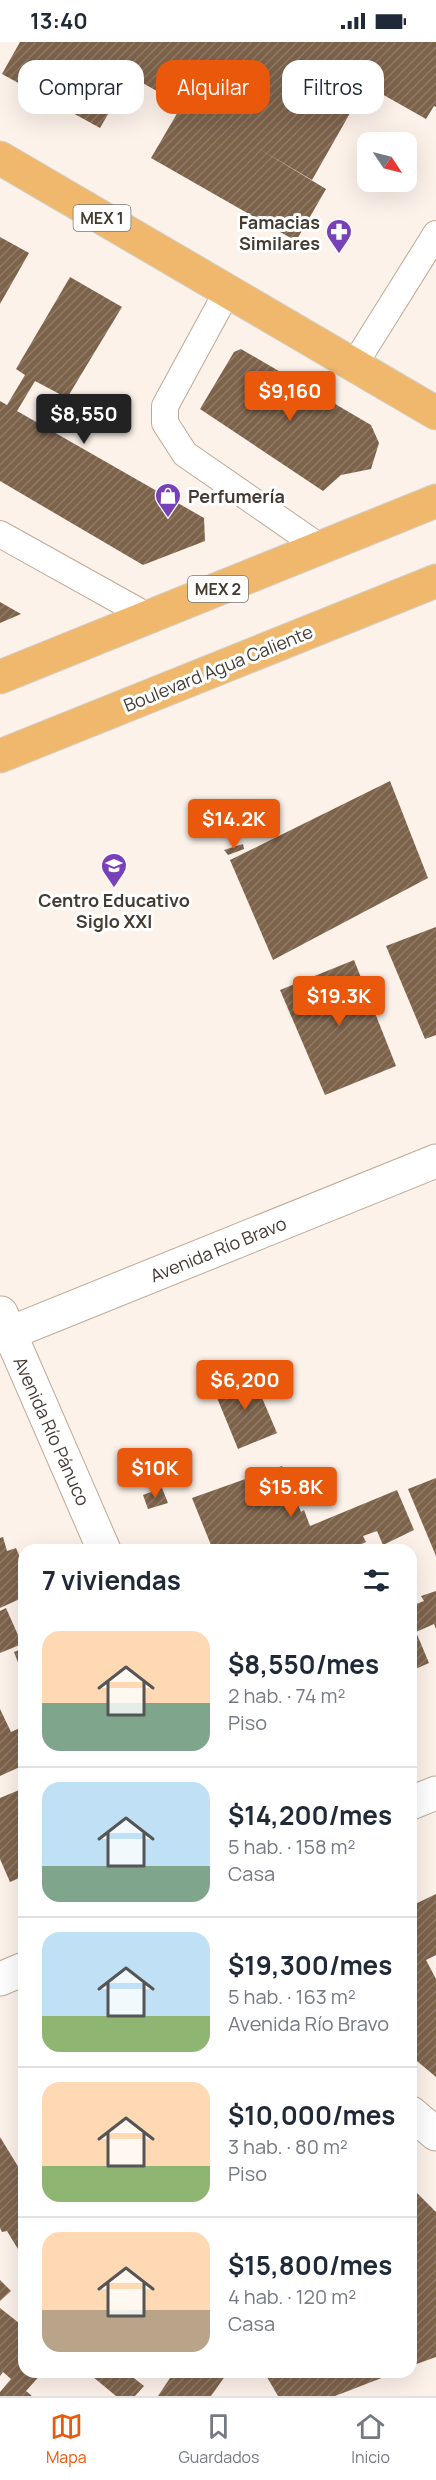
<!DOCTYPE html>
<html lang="es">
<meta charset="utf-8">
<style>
body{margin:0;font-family:Manrope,sans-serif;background:#f6f6f7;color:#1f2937;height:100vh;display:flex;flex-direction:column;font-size:22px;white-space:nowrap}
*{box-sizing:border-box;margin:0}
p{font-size:20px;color:#747a83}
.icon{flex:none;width:33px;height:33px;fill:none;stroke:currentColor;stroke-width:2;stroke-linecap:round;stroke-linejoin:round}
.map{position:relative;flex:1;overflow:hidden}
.drawer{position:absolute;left:18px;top:1502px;width:399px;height:834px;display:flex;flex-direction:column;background:#fff;border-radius:18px;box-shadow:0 6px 24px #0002}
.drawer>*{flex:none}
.guide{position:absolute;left:18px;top:18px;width:400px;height:54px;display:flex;gap:12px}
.needle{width:39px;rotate:125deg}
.tools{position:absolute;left:357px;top:90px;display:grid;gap:12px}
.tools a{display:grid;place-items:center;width:60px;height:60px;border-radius:12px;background:#fff;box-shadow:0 6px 24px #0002;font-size:30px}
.price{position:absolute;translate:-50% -51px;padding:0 14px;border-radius:6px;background:#ea580c;color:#fff;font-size:20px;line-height:39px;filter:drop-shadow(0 2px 3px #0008)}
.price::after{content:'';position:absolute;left:50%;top:36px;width:18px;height:14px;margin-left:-9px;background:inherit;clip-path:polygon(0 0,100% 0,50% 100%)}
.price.selected{background:#222;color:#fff}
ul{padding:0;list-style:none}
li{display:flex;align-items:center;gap:18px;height:150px;padding:0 24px}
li+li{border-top:2px solid #e0e1e3}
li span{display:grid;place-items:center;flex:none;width:168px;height:120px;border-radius:18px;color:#555}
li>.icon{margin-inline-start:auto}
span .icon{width:72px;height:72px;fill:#fffc;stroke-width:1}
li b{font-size:26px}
h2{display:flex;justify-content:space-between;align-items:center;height:72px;padding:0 24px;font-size:26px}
.tag{padding:0 21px;border-radius:18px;background:#fff;box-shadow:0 6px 24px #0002;font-size:21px;line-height:54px}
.tag.selected{background:#ea580c;color:#fff}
.status{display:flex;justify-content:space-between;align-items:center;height:42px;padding:0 30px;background:#fff;direction:ltr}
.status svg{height:16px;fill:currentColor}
.tabs{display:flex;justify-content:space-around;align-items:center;height:84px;border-top:2px solid #e0e1e3;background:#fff;font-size:16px;color:#747a83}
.tabs a{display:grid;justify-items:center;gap:3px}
.tabs .selected{color:#ea580c}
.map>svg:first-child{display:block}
.building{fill:url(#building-hatch)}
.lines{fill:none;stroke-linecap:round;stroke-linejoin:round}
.service-casing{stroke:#bfa996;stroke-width:28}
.minor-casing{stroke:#bfa996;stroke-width:35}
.primary-casing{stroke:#d2d0ce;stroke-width:35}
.service{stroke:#fff;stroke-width:26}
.minor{stroke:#fff;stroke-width:33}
.primary{stroke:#efb86d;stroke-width:33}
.labels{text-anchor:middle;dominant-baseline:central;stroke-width:6;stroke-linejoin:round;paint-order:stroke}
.shield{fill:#fff;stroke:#7c7670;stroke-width:1.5}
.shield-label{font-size:16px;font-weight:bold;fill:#443b33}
.poi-label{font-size:18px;font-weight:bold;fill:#443b33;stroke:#fff;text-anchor:end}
.street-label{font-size:18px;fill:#443b33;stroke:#fff}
</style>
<div class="status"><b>13:40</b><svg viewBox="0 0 49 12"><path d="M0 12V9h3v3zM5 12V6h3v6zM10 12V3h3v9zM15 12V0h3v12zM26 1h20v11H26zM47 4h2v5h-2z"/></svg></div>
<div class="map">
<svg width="436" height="2354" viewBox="0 0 436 2354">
<defs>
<pattern id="building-hatch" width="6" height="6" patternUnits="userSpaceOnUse" patternTransform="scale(1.5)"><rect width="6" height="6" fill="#7e634b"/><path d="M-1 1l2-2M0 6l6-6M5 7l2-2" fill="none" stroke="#907b69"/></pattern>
</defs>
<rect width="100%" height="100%" fill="#fcf2ea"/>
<g class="building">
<path d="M20 0H436V65L434 64 426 77 366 43 312 138 256 105 326 147 296 199 151 116 182 63 130 34 100 86 2 32Z"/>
<path d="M0 195 29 211 0 262Z"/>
<path d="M70 235 122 265 67 356 35 339 17 369 204 476 205 499 143 523 0 439V359L7 363 25 333 16 327Z"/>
<path d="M241 307 371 383 379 401 371 427 341 433 323 449 200 367 234 310Z"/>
<path d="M0 560 21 572 0 581Z"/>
<path d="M390 739 428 836 273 918 230 818Z"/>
<path d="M243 802 244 807 228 813 224 808Z"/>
<path d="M436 885V993L425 997 386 904Z"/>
<path d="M354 918 396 1024 325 1053 280 948Z"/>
<path d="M251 1330 277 1391 238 1407 213 1346Z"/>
<path d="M282 1424 301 1470 304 1468 310 1484 397 1448 414 1488 383 1503 377 1489 363 1494 366 1500 349 1508H213L192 1456Z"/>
<path d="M436 1436V1514L408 1447Z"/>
<path d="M162 1446 168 1461 148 1467 143 1453Z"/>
<path d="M3 1495 7 1509 16 1506 24 1525V1555L0 1566V1496Z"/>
<path d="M436 1549V1587L434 1582 416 1590 429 1621 411 1629V1564L424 1559 421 1554Z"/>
<path d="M6 1566 22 1602 0 1611V1569Z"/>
<path d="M24 1606V1636L14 1610Z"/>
<path d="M0 1667 11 1690 24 1684V1723L0 1734Z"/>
<path d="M24 1746V1834L10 1840 0 1817V1756Z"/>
<path d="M436 1852V1913L426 1918 436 1937V2035L411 2014V1864Z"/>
<path d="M0 2095 19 2126 24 2124V2217L7 2189 2 2190 0 2186Z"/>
<path d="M411 2145 436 2170V2315L411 2324Z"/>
<path d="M0 2238 11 2249 0 2259Z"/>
<path d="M0 2266 24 2285V2330H43L26 2349 32 2354H0V2350L11 2337 3 2330 0 2334Z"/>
<path d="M87 2330H133L130 2333 144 2344 135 2354H116Z"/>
<path d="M174 2330H228L211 2354H158Z"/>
<path d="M264 2330H397L335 2354H278Z"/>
</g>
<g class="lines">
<defs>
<g id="service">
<path d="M227 250 165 364V381L185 412 321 506"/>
<path d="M354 323 436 192"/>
<path d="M0 492 149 575"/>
</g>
<g id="minor">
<path d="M1 1271 104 1508"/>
<path d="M0 1295 436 1119"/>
<path d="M411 1761 436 1751"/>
<path d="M0 1937 24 1927"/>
<path d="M411 2071 436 2092"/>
</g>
<g id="primary">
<path d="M0 116 436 371"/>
<path d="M0 635 436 459"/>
<path d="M0 714 436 539"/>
</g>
</defs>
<use href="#service" class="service-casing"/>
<use href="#minor" class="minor-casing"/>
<use href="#primary" class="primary-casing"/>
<use href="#service" class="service"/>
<use href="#minor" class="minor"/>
<use href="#primary" class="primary"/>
</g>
<defs>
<symbol id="pharmacy-pin" viewBox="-11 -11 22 30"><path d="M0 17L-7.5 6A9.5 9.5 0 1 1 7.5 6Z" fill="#7841b8" stroke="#fff"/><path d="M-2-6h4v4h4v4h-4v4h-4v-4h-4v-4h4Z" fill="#fff"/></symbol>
<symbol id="shop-pin" viewBox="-11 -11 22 30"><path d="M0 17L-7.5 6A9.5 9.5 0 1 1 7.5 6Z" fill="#7841b8" stroke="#fff"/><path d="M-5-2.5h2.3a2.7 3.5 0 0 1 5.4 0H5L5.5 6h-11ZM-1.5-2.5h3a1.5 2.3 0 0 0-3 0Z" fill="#fff"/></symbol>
<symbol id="school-pin" viewBox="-11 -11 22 30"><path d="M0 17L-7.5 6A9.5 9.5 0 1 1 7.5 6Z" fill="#7841b8" stroke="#fff"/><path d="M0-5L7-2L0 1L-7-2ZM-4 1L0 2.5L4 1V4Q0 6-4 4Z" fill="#fff"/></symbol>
</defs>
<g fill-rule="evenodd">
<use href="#pharmacy-pin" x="324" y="175" width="30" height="40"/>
<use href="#shop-pin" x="153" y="439" width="30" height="40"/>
<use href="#school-pin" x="99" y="809" width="30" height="40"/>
</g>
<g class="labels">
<g class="shield">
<rect x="73.5" y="163" width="57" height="26" rx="4.5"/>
<rect x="188" y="534" width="60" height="26" rx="4.5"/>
</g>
<g class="shield-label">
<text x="102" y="176">MEX 1</text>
<text x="218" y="547">MEX 2</text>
</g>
<g class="poi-label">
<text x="320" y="180">Famacias<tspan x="320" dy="21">Similares</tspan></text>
<text x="188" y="454" text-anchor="start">Perfumería</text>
<text x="114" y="858" text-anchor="middle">Centro Educativo<tspan x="114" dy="21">Siglo XXI</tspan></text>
</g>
<g class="street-label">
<text transform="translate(218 626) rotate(-22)">Boulevard Agua Caliente</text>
<text transform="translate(218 1207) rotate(-22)">Avenida Río Bravo</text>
<text transform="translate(52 1389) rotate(66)">Avenida Río Pánuco</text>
</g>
</g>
</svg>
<div class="tools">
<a><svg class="needle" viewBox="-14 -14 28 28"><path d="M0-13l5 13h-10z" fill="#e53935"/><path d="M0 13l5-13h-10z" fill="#747a83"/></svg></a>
</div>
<b class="price" style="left:290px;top:380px">$9,160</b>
<b class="price selected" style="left:84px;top:403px">$8,550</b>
<b class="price" style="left:234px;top:808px">$14.2K</b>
<b class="price" style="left:339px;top:985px">$19.3K</b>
<b class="price" style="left:245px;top:1369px">$6,200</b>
<b class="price" style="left:155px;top:1457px">$10K</b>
<b class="price" style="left:291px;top:1476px">$15.8K</b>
<div class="guide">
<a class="tag">Comprar</a>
<a class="tag selected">Alquilar</a>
<a class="tag">Filtros</a>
</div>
<section class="drawer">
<h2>7 viviendas<svg class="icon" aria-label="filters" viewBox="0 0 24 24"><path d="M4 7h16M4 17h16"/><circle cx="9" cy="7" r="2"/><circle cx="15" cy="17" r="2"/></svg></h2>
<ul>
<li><span style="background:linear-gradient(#ffd9b3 60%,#7fa58c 0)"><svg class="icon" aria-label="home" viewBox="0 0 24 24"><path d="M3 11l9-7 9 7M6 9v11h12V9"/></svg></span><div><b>$8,550/mes</b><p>2 hab. · 74 m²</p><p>Piso</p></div></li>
<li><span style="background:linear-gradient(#bfe0f5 70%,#7fa58c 0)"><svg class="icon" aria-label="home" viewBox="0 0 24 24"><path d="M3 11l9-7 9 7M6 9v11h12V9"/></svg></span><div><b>$14,200/mes</b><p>5 hab. · 158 m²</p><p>Casa</p></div></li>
<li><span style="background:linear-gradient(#bfe0f5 70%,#8fb573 0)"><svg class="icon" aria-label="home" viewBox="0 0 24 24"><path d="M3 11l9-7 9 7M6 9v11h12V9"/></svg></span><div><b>$19,300/mes</b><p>5 hab. · 163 m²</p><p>Avenida Río Bravo</p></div></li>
<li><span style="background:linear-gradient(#ffd9b3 70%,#8fb573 0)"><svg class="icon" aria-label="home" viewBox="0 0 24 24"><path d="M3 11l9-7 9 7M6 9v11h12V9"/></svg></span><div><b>$10,000/mes</b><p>3 hab. · 80 m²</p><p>Piso</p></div></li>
<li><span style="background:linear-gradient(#ffd9b3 65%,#b9a48a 0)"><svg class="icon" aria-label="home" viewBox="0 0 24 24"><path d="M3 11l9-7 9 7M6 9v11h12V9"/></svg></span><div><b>$15,800/mes</b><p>4 hab. · 120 m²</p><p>Casa</p></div></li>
</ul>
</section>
</div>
<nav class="tabs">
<a class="selected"><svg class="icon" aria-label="map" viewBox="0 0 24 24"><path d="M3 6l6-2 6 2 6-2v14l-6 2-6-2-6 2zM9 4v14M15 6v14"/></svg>Mapa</a>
<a><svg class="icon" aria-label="saved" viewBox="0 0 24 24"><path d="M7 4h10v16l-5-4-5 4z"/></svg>Guardados</a>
<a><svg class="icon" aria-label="home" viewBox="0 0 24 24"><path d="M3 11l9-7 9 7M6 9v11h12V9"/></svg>Inicio</a>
</nav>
